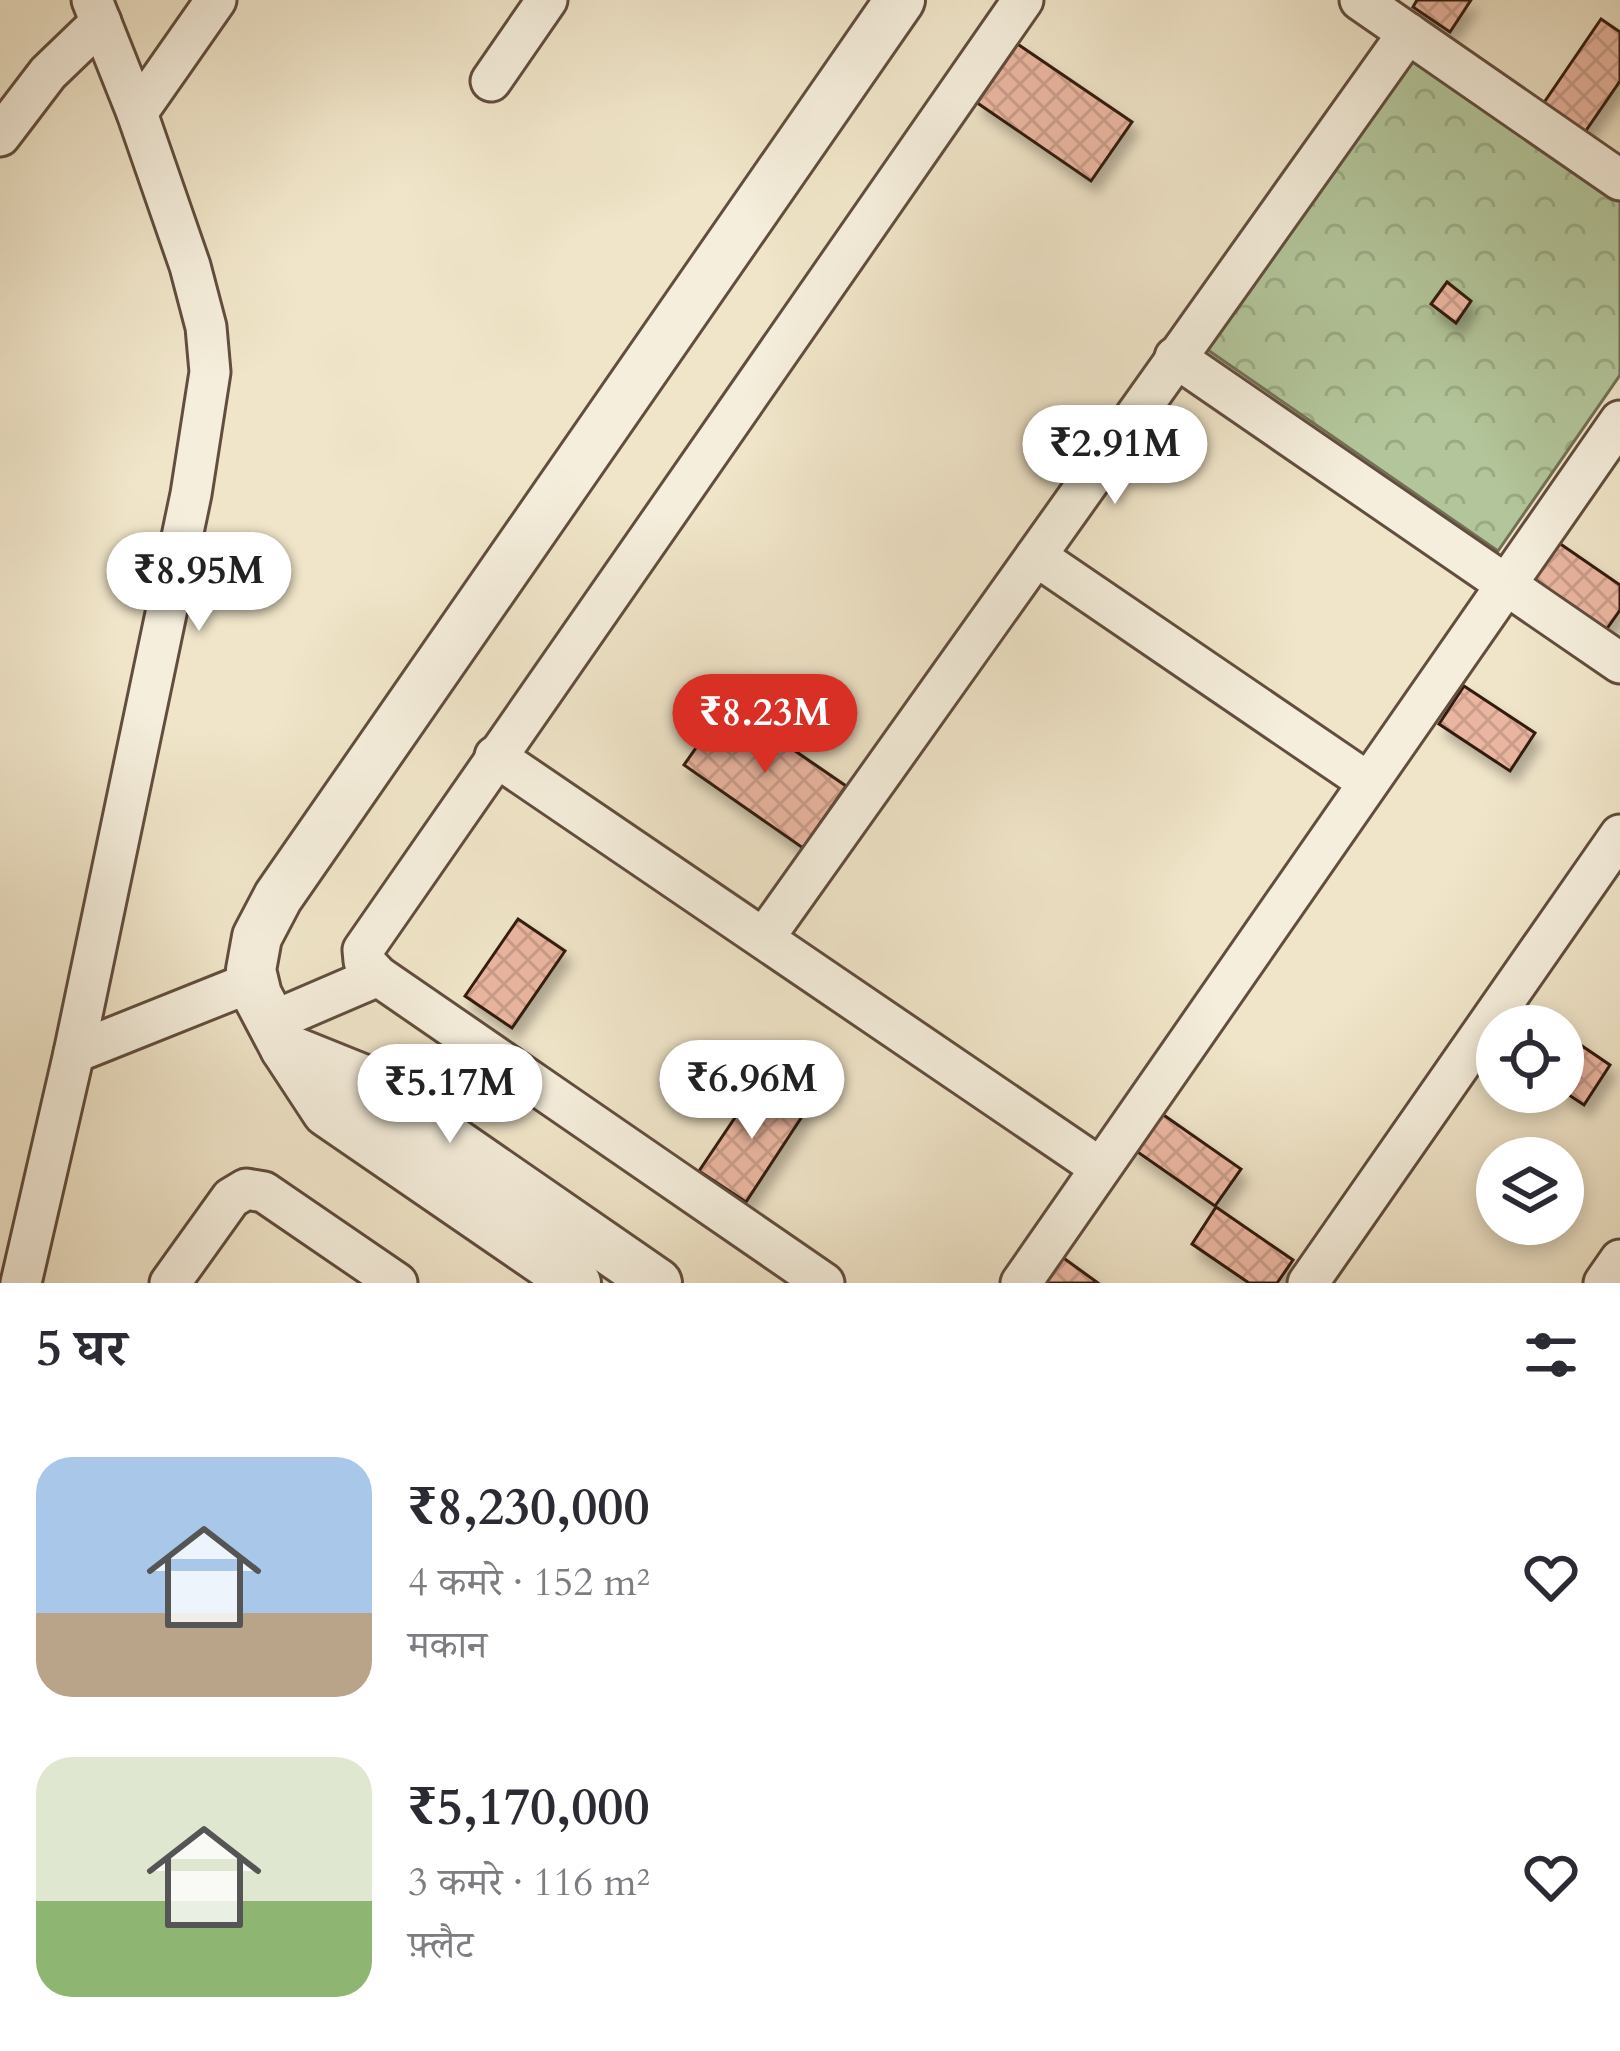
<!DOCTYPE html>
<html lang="hi">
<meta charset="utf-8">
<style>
body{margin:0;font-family:Cardo,"Noto Serif Devanagari",serif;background:#f7f7f7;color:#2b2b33;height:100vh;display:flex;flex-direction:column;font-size:45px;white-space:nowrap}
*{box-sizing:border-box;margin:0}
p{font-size:39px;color:#7c7c81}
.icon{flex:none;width:66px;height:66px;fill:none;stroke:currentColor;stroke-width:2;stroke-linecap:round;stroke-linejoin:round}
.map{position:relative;height:1283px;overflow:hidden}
.sheet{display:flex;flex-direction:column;background:#fff;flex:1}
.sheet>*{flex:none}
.tools{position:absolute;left:1476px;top:1005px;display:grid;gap:24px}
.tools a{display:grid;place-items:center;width:108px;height:108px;border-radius:50%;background:#fff;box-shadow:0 6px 18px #0003;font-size:60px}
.price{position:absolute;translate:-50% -102px;padding:0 27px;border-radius:42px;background:#fff;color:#222;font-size:39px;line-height:78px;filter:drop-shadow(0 3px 6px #0008)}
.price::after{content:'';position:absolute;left:50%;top:72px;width:36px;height:27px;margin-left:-18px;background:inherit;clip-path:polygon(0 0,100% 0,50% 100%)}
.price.selected{background:#d93025;color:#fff}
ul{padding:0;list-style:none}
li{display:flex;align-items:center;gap:36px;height:300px;padding:0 36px}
li span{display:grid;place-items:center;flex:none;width:336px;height:240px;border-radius:36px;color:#555}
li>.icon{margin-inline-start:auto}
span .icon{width:144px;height:144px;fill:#fffc;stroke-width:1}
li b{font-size:51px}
h2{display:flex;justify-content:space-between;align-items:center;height:144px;padding:0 36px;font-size:51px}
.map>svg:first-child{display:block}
.forest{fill:url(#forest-crowns);stroke:#737055;stroke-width:3}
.building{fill:url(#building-cross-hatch);stroke:#331a0f;stroke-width:3;filter:url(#shadow)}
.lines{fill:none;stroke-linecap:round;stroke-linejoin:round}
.minor-casing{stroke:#624d3e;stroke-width:45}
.tertiary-casing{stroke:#624d3e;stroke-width:54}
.minor{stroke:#f5eedc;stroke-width:39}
.tertiary{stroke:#f5eedc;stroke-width:48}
</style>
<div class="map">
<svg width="1620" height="1283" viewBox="0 0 1620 1283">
<defs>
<pattern id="forest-crowns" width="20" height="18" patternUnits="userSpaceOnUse" patternTransform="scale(3)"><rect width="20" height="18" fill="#b3c69b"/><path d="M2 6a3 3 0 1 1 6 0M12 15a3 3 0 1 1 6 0" fill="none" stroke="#9aaa84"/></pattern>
<pattern id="building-cross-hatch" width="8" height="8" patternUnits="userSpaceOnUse" patternTransform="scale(3)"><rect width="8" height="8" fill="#ebb6a1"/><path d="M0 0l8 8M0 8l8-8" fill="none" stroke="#ca9c89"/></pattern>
<filter id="shadow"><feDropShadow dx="6" dy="11" stdDeviation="6" flood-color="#0004"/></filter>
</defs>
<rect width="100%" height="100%" fill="#f0e5c9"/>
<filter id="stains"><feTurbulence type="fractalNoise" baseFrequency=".00167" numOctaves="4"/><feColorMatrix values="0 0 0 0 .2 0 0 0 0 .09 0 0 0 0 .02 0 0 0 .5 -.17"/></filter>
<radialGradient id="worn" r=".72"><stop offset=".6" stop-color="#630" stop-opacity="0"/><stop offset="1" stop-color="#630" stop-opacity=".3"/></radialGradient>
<path class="forest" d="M1409 54 1620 201V375L1498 551 1205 348Z"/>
<g class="building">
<path d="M1417 0H1471L1450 32 1413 7Z"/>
<path d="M1601 19 1620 32V81L1585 132 1543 104Z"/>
<path d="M1016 43 1132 122 1091 181 976 102Z"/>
<path d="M1447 282 1471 301 1456 323 1431 304Z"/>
<path d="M1559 543 1620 585V610L1606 630 1533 579Z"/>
<path d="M1464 686 1535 733 1510 771 1439 724Z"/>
<path d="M727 704 846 786 803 848 684 765Z"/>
<path d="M518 919 565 951 512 1028 465 996Z"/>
<path d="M1563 1033 1610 1065 1584 1105 1563 1091Z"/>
<path d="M759 1082 805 1112 746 1202 699 1171Z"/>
<path d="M1155 1109 1241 1169 1215 1206 1129 1146Z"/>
<path d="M1216 1207 1293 1260 1277 1283H1249L1192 1244Z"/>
<path d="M1058 1254 1098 1283H1037Z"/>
</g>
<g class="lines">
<defs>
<g id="minor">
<path d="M1360 0 1620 180"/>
<path d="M491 81 547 0"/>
<path d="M137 113 216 0"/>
<path d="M0 136 48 73 101 22"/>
<path d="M1175 357 1620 663"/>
<path d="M1036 556 1366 781"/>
<path d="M495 756 1099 1167"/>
<path d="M764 938 1408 33"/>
<path d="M271 1022 378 976"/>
<path d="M74 1053 254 981"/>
<path d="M21 1283 74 1053 191 494 210 372 206 327 190 266 137 113 92 0"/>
<path d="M170 1283 231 1198 246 1189 264 1192 397 1283"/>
<path d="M824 1283 378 976 364 961 363 950 1023 0"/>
<path d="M1021 1283 1620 421"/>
<path d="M1308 1283 1620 835"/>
<path d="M1604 1283 1620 1260"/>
</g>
<g id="tertiary">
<path d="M285 1048 362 1079 657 1283"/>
<path d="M576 1283 327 1112 285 1048 257 995 251 970 257 937 278 897 900 0"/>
</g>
</defs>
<use href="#minor" class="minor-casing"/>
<use href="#tertiary" class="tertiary-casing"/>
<use href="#minor" class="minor"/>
<use href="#tertiary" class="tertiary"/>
</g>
<rect width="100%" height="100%" filter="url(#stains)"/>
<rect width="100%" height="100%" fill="url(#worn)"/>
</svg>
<div class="tools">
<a><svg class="icon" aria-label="locate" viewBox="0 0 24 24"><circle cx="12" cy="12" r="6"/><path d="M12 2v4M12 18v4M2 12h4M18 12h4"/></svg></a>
<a><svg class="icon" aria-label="layers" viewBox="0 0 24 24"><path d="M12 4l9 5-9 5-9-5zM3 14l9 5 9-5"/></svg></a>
</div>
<b class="price" style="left:1115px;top:507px">₹2.91M</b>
<b class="price" style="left:199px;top:634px">₹8.95M</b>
<b class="price selected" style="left:765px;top:776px">₹8.23M</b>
<b class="price" style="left:752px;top:1142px">₹6.96M</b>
<b class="price" style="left:450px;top:1146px">₹5.17M</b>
</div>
<section class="sheet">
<h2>5 घर<svg class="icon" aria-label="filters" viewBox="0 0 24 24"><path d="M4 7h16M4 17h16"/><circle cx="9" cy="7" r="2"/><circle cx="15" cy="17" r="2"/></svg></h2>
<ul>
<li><span style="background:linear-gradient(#a9c7e8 65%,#b9a48a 0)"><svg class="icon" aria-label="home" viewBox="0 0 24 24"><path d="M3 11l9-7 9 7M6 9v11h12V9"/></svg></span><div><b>₹8,230,000</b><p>4 कमरे · 152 m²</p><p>मकान</p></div><svg class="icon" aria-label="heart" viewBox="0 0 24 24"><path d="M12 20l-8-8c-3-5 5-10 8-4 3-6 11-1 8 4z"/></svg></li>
<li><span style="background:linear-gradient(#dfe7d0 60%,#8fb573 0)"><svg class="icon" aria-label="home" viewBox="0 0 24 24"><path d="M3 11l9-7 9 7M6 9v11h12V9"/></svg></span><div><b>₹5,170,000</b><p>3 कमरे · 116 m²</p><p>फ़्लैट</p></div><svg class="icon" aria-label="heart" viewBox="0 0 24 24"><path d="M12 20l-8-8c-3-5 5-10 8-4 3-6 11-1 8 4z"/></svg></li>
</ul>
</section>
